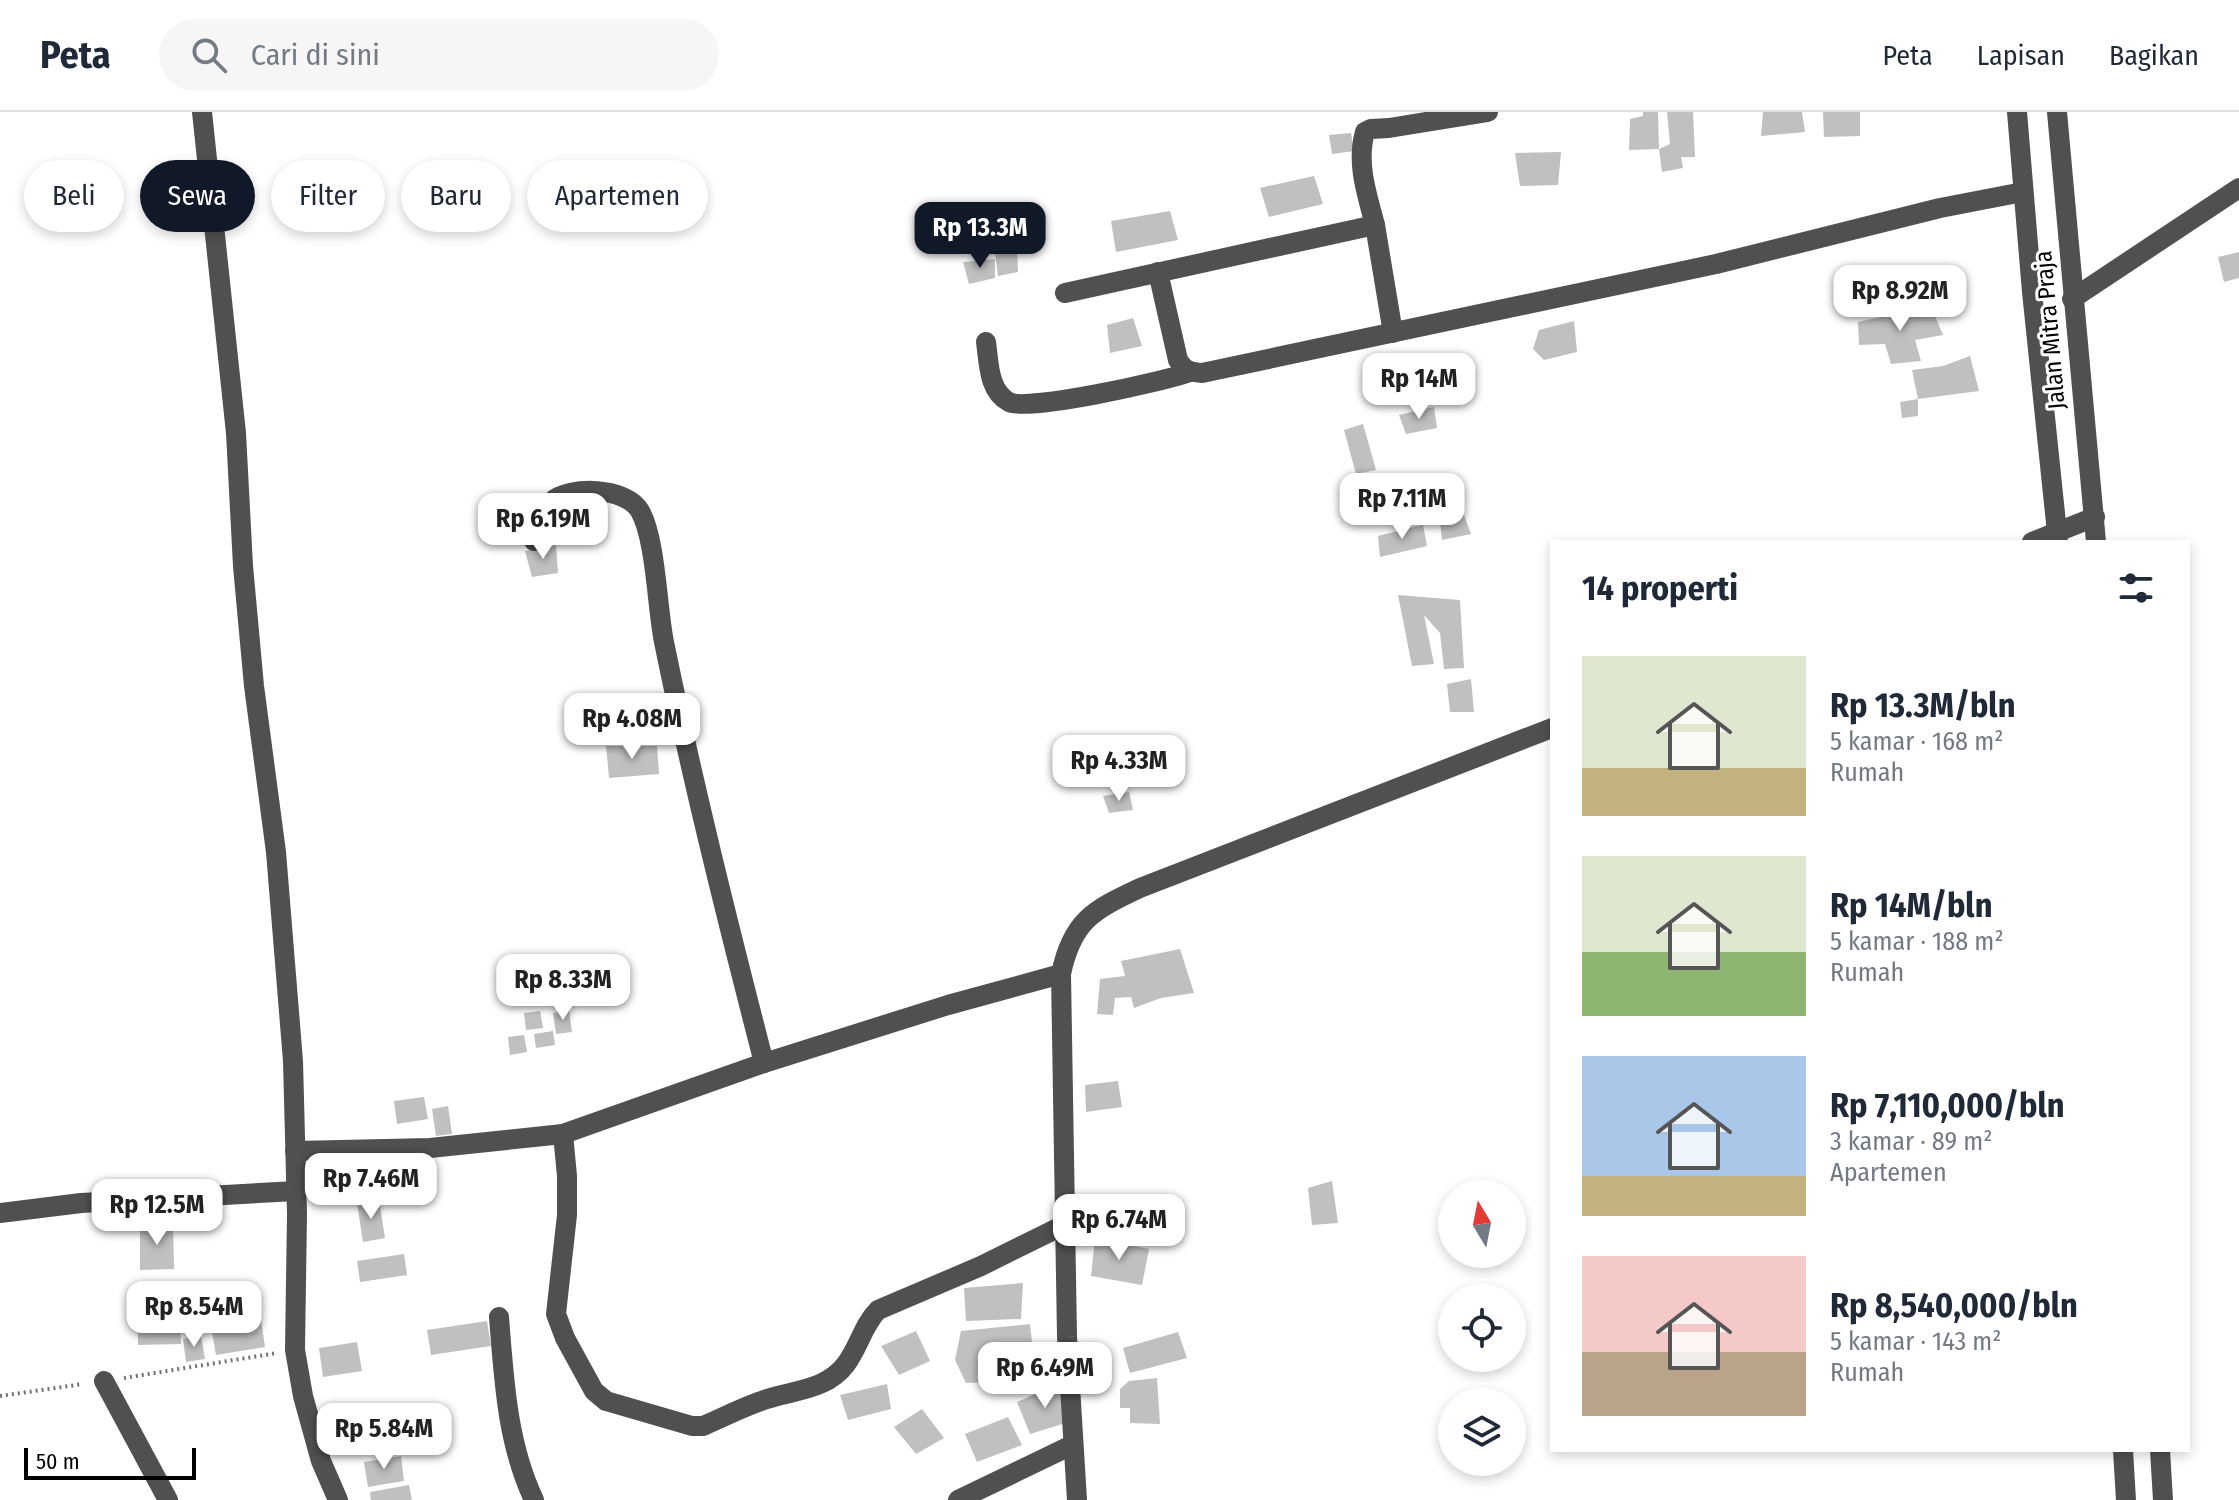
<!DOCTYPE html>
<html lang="id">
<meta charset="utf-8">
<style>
body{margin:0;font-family:"Fira Sans Condensed",sans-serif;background:#f6f6f7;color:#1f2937;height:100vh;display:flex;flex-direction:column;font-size:30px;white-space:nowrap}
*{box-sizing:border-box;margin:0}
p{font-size:26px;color:#747a83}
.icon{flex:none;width:44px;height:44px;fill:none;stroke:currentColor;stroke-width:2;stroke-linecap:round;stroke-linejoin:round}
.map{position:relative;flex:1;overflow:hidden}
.sheet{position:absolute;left:1550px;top:428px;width:640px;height:912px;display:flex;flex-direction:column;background:#fff;border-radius:0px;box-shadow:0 4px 12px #0003}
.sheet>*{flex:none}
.guide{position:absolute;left:24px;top:48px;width:760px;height:72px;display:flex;gap:16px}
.needle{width:52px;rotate:350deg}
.fabs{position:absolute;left:1438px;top:1068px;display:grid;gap:16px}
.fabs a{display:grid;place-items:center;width:88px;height:88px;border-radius:50%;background:#fff;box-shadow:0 4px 12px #0003;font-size:40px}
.scale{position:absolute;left:24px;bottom:20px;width:172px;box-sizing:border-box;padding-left:8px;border:4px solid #000;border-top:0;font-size:22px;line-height:28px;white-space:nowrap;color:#000;-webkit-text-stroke:6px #fff;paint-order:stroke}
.price{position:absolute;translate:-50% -68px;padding:0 18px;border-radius:16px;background:#fff;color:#222;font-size:26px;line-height:52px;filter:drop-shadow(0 2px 4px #0008)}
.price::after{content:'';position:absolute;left:50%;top:48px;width:24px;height:18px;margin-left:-12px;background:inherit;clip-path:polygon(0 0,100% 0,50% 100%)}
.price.on{background:#111827;color:#fff}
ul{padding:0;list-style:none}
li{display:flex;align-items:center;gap:24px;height:200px;padding:0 32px}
li span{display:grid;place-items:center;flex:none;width:224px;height:160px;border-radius:0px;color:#555}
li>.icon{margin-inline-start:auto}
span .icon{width:96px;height:96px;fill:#fffc;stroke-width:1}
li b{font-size:34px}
h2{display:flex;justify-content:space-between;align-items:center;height:96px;padding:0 32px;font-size:34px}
.tag{padding:0 28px;border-radius:36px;background:#fff;box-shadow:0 4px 12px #0003;font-size:28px;line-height:72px}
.tag.on{background:#111827;color:#fff}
header{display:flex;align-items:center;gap:48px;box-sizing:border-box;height:112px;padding:0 40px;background:#fff;border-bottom:2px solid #e0e1e3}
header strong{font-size:38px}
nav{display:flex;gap:44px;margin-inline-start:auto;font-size:28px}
.search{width:560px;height:72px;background:#f6f6f7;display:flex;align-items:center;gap:20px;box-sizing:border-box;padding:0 28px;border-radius:44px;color:#747a83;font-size:30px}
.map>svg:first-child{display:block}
.building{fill:#c0c0c0}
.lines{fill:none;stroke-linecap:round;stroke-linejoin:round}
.path{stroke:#727272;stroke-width:4;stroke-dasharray:2 4;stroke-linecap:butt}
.minor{stroke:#505050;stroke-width:20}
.labels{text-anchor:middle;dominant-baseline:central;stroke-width:6;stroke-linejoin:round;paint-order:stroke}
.street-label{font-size:24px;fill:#000;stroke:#fff}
</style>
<header>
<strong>Peta</strong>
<div class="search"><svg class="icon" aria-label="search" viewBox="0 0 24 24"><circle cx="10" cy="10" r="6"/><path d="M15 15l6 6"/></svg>Cari di sini</div>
<nav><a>Peta</a><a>Lapisan</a><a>Bagikan</a></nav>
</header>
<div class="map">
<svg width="2239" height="1388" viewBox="0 0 2239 1388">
<rect width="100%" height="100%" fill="#fff"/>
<g class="building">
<path d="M1643 0H1658L1659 37 1670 32 1667 0H1693L1695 45H1681L1683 56 1662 60 1659 37 1629 38 1630 7 1643 4Z"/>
<path d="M1763 0H1802L1805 20 1761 24Z"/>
<path d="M1823 0H1860V24L1824 25Z"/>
<path d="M1351 21 1354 39 1332 42 1329 23Z"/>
<path d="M1561 40 1558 73 1520 74 1515 41Z"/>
<path d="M1314 64 1323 92 1269 105 1260 76Z"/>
<path d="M1170 99 1178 128 1116 140 1111 109Z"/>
<path d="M1017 139 1018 160 998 164 995 141Z"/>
<path d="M2239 140V166L2224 170 2218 145Z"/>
<path d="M995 147V166L969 172 963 150Z"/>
<path d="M1931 194 1943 223 1915 228 1921 249 1891 252 1885 232 1859 233 1858 210Z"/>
<path d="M1133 206 1142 234 1110 241 1107 213Z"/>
<path d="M1574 209 1577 240 1544 248 1533 237 1539 218Z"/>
<path d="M1970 244 1979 279 1918 287V304L1902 306 1900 290 1918 287 1912 258 1943 254Z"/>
<path d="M1434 295 1437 316 1406 322 1399 303Z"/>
<path d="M1363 312 1376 358 1356 362 1344 318Z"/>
<path d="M1383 364V388L1367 390 1363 371Z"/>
<path d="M1464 403 1471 422 1442 428 1440 409Z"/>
<path d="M1423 413 1427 434 1380 445 1378 424Z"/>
<path d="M556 433 558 461 532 465 525 439Z"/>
<path d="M1398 483 1460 488 1464 556 1444 557 1440 521 1424 503 1434 552 1412 554Z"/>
<path d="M1471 567 1474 600H1450L1447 572Z"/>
<path d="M606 634H657L659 662 609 666Z"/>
<path d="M1129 680 1133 698 1109 701 1103 684Z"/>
<path d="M1180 837 1194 881 1161 886 1134 896 1131 885 1115 886 1113 903 1097 902 1100 867 1125 864 1121 849Z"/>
<path d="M569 898 572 920 556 922 553 901Z"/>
<path d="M540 899 543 916 526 918 524 901Z"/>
<path d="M553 919 555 933 536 936 534 922Z"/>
<path d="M524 923 527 940 510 943 508 925Z"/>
<path d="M1118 969 1122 995 1086 1000 1085 973Z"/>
<path d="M424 985 428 1007 397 1012 394 989Z"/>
<path d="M448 994 452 1022 436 1024 432 997Z"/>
<path d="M1332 1069 1338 1111 1312 1113 1308 1076Z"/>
<path d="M379 1088 385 1126 363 1130 357 1091Z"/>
<path d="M140 1112H173L174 1157 140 1158Z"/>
<path d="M1095 1126 1149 1137 1142 1173 1091 1164Z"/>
<path d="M404 1142 407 1163 360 1170 357 1149Z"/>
<path d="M1023 1171 1021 1207 966 1209 964 1176Z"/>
<path d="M180 1187 181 1232 138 1233 137 1188Z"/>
<path d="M261 1207 265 1235 216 1243 211 1214Z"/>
<path d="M487 1209 491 1234 431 1243 427 1218Z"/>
<path d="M1030 1212 1036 1268 966 1271 955 1248 961 1219Z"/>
<path d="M916 1219 930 1249 899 1263 881 1234Z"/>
<path d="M1178 1220 1187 1246 1130 1261 1123 1236Z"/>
<path d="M201 1224 205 1247 186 1250 183 1227Z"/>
<path d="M357 1230 362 1259 323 1265 319 1236Z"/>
<path d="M1157 1266 1160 1312 1130 1311V1296H1120V1277L1129 1269Z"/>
<path d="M1061 1271 1072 1309 1030 1322 1017 1290Z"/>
<path d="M887 1272 891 1297 848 1308 840 1283Z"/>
<path d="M922 1297 944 1326 916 1342 894 1315Z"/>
<path d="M1008 1305 1022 1333 977 1350 965 1322Z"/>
<path d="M401 1344 404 1369 368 1375 364 1350Z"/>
<path d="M409 1373 412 1388H371L370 1380Z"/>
</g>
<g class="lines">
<g class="path">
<path d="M124 1266 277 1241"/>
<path d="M0 1284 83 1272"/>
</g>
<g class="minor">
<path d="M202 0 236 321 243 454 254 574 276 740 293 949 297 1102 295 1238 303 1284 321 1349 338 1388"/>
<path d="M2017 0 2032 180 2058 430"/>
<path d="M2057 0 2096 430"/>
<path d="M1375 113 1393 221"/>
<path d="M1158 160 1178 248C1185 259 1190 260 1202 261L1716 152 1940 96 2023 80"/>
<path d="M1065 181 1375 113C1367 82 1356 51 1365 20L1371 17 1389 16 1488 0"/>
<path d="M2072 187 2239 76"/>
<path d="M986 230C989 250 988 279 1009 290 1027 300 1166 269 1190 260"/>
<path d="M534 429C538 416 541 399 551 390 570 373 626 375 640 399 656 427 657 496 664 530 693 672 728 811 764 951"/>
<path d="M2032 430 2095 405"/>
<path d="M563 1022 567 1064V1103L556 1202 565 1226 594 1279 606 1289 692 1314H703C724 1305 745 1294 767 1287 794 1278 827 1278 846 1252 859 1235 863 1213 878 1198L981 1154 1066 1112"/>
<path d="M295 1039 430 1036 563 1022 764 951 948 893 1061 862"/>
<path d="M0 1101 81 1091 296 1079"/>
<path d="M499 1205C504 1268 507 1331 534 1388"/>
<path d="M104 1269 168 1388"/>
<path d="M2123 1338 2126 1388"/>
<path d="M2160 1338 2163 1388"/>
<path d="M958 1388 1072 1333"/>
<path d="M1077 1388 1067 1225 1061 862C1072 809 1093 798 1140 776L1552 616"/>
</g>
</g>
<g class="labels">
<g class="street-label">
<text transform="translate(2050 218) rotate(-95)">Jalan Mitra Praja</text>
</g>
</g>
</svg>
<div class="fabs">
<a><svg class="needle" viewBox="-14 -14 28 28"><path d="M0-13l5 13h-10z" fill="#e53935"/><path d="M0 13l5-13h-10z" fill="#747a83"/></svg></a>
<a><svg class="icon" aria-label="locate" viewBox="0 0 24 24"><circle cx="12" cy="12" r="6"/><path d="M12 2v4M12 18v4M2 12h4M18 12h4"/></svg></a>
<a><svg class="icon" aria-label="layers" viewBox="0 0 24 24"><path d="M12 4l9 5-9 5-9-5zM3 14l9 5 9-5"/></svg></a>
</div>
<div class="scale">50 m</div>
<b class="price on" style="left:980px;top:158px">Rp 13.3M</b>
<b class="price" style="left:1900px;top:221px">Rp 8.92M</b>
<b class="price" style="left:1419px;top:309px">Rp 14M</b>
<b class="price" style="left:1402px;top:429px">Rp 7.11M</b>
<b class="price" style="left:543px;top:449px">Rp 6.19M</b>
<b class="price" style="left:632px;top:649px">Rp 4.08M</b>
<b class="price" style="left:1119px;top:691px">Rp 4.33M</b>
<b class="price" style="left:563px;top:910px">Rp 8.33M</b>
<b class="price" style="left:371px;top:1109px">Rp 7.46M</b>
<b class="price" style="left:157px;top:1135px">Rp 12.5M</b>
<b class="price" style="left:1119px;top:1150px">Rp 6.74M</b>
<b class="price" style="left:194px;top:1237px">Rp 8.54M</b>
<b class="price" style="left:1045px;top:1298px">Rp 6.49M</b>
<b class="price" style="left:384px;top:1359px">Rp 5.84M</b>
<div class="guide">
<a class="tag">Beli</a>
<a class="tag on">Sewa</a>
<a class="tag">Filter</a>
<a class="tag">Baru</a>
<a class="tag">Apartemen</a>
</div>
<section class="sheet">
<h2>14 properti<svg class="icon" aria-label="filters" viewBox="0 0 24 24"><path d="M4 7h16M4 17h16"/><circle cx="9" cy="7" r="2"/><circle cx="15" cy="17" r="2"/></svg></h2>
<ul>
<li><span style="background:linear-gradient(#dfe7d0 70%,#c2b280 0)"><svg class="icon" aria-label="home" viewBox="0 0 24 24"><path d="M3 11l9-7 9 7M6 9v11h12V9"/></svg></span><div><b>Rp 13.3M/bln</b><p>5 kamar · 168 m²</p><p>Rumah</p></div></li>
<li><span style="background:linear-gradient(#dfe7d0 60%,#8fb573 0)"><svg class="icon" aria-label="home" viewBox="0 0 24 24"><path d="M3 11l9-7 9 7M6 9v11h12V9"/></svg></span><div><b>Rp 14M/bln</b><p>5 kamar · 188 m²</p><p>Rumah</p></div></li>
<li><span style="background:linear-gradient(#a9c7e8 75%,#c2b280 0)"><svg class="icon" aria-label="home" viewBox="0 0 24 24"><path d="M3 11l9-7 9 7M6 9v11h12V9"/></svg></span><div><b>Rp 7,110,000/bln</b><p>3 kamar · 89 m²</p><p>Apartemen</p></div></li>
<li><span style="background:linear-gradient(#f6c9c9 60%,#b9a48a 0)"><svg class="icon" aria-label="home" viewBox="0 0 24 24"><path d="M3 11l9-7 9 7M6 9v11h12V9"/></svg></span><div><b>Rp 8,540,000/bln</b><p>5 kamar · 143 m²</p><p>Rumah</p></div></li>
</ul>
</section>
</div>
